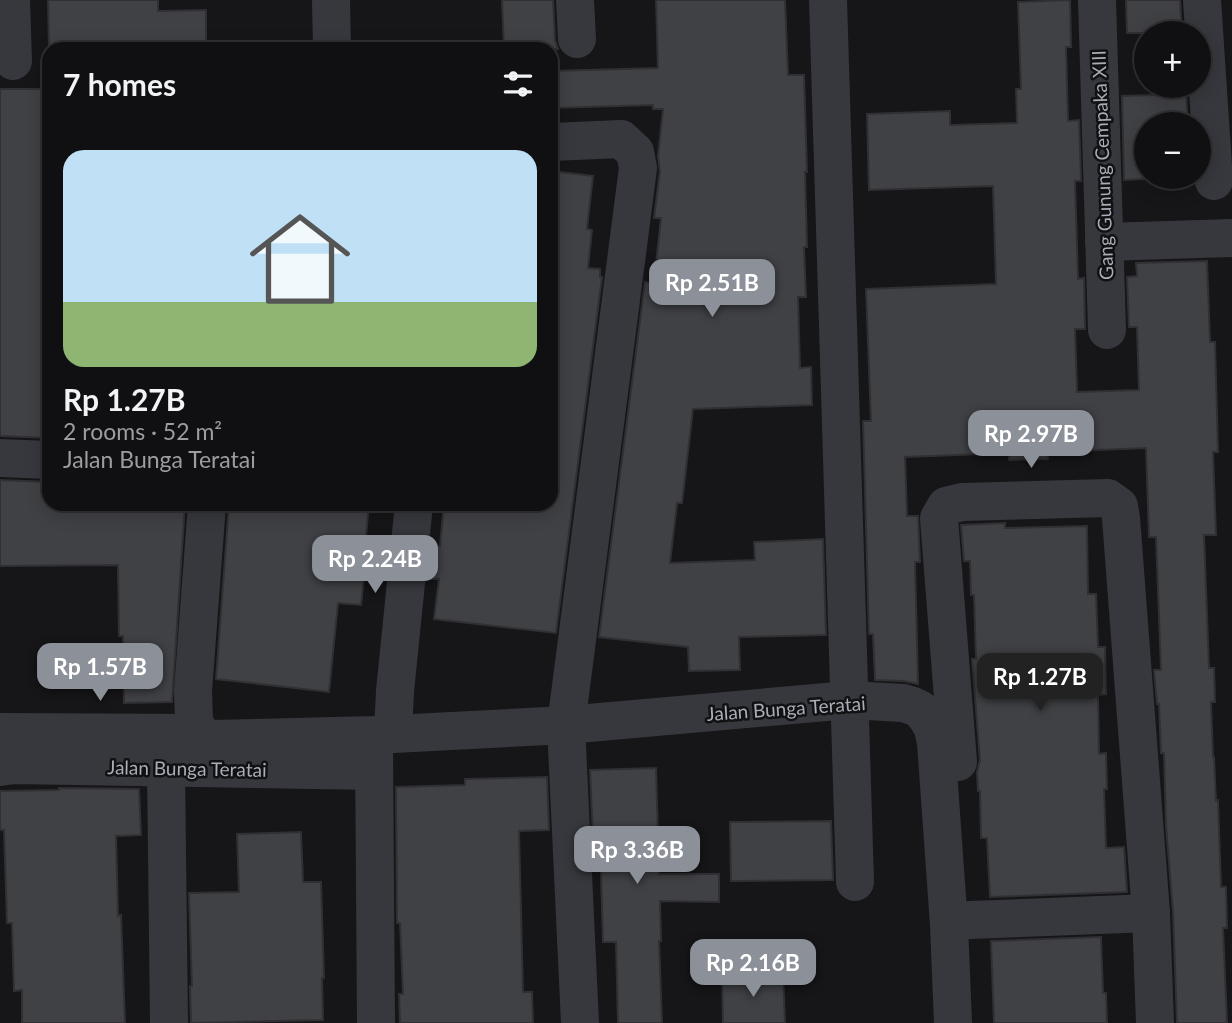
<!DOCTYPE html>
<meta charset="utf-8">
<style>
body{margin:0;font-family:Lato,sans-serif;background:#19191b;color:#f1f3f6;height:100vh;display:flex;flex-direction:column;font-size:26px;white-space:nowrap}
*{box-sizing:border-box;margin:0}
p{font-size:23px;color:#9c9d9f}
.icon{flex:none;width:38px;height:38px;fill:none;stroke:currentColor;stroke-width:2;stroke-linecap:round;stroke-linejoin:round}
.map{position:relative;flex:1;overflow:hidden}
.panel{position:absolute;left:42px;top:42px;width:516px;height:469px;display:flex;flex-direction:column;background:#101012;border-radius:21px;box-shadow:0 4px 18px #0003,0 0 0 2px #303032}
.panel>*{flex:none}
.fabs{position:absolute;left:1134px;top:21px;display:grid;gap:14px}
.fabs a{display:grid;place-items:center;width:77px;height:77px;border-radius:50%;background:#101012;box-shadow:0 4px 18px #0003,0 0 0 2px #303032;font-size:35px}
.price{position:absolute;translate:-50% -60px;padding:0 16px;border-radius:14px;background:#8c9099;color:#fff;font-size:23px;line-height:46px;filter:drop-shadow(0 2px 4px #0008)}
.price::after{content:'';position:absolute;left:50%;top:42px;width:21px;height:16px;margin-left:-10px;background:inherit;clip-path:polygon(0 0,100% 0,50% 100%)}
.price.on{background:#222;color:#fff}
ul{padding:0;list-style:none}
li{display:grid;align-content:center;gap:14px;height:371px;padding:0 21px}
li+li{border-top:2px solid #303032}
li span{display:grid;place-items:center;height:217px;border-radius:21px;color:#555}
li>.icon{margin-inline-start:auto}
span .icon{width:126px;height:126px;fill:#fffc;stroke-width:1}
li b{font-size:30px}
h2{display:flex;justify-content:space-between;align-items:center;height:84px;padding:0 21px;font-size:30px}
.map>svg:first-child{display:block}
.building{fill:#404145;stroke:#303034;stroke-width:2}
.lines{fill:none;stroke-linecap:round;stroke-linejoin:round}
.minor{stroke:#37383d;stroke-width:38}
.labels{text-anchor:middle;dominant-baseline:central;stroke-width:5;stroke-linejoin:round;paint-order:stroke}
.street-label{font-size:19px;fill:#a8adb8;stroke:#111113}
</style>
<div class="map">
<svg width="1232" height="1023" viewBox="0 0 1232 1023">
<rect width="100%" height="100%" fill="#161618"/>
<g class="building">
<path d="M48 0H158V11L206 10V49H49Z"/>
<path d="M502 0H553L555 40 558 49H504Z"/>
<path d="M656 0H785L788 75H804L807 172H805L807 247H804L806 297H798L800 368 811 367 812 405 693 409 682 503H677L670 563 755 560 754 542 823 539 826 635 739 637 740 670 689 671 688 647 599 637 645 282 654 283 661 218H654L660 171 658 156 663 109H653V105L551 108V71L658 68Z"/>
<path d="M1070 0 1071 47H1066L1068 121 1079 120 1081 181H1075L1078 279 1084 278 1085 329H1075L1077 392 1139 390 1137 327H1129L1127 277 1137 276 1136 263 1207 261 1210 342H1215L1218 452H1213L1216 535H1204L1209 668H1214L1215 702H1211L1213 757H1214L1216 801 1218 800 1221 887H1226L1227 928H1223L1227 1023H1177L1173 912 1166 825 1164 753H1161L1159 704H1157L1154 670H1161L1156 537H1149L1146 448 1047 452 1048 459 1009 460V453L905 457 907 516H918L920 562H915L918 684 904 681 875 680 873 634H869L863 421H871L866 289 996 284 993 186 869 190 867 114 950 111V125L1017 123 1016 89H1021L1018 2Z"/>
<path d="M1126 0H1180L1182 33H1127Z"/>
<path d="M0 89H49V438L0 436Z"/>
<path d="M1186 94 1188 124H1146V177H1192L1124 180 1122 96Z"/>
<path d="M551 171 593 176 587 229 592 230 588 268 600 269V277H602L556 633 434 619 439 579H431L435 546H440L444 504H551V287L559 215 551 214Z"/>
<path d="M0 480 49 482V504H185L172 702 124 703 123 636H119L118 565 0 566Z"/>
<path d="M229 504H369L363 567H365L361 605 338 603 329 692 216 679Z"/>
<path d="M1005 523V528L1087 526 1088 594H1096L1098 647H1105L1106 694 1098 695 1099 754 1106 753 1107 789H1104L1106 848 1124 847 1127 892 990 897 987 838H981L980 791H978L977 772 980 760 972 659H976L974 595H971L970 561H964L961 525Z"/>
<path d="M656 768 659 874H719V902L660 901 661 941H659L662 1023H618L616 942H603L600 837H593L590 770Z"/>
<path d="M547 777 549 830 519 831 523 992H532L533 1023H400L399 994H403L400 923H397L396 787 465 785V779Z"/>
<path d="M59 788 139 789 141 835 116 836 118 916 121 915 125 1023H22V990L14 991 12 923H7L4 830H0V791L59 790Z"/>
<path d="M831 821 833 880 731 881 730 822Z"/>
<path d="M301 832 303 882H321L324 978H322L323 1020 191 1023 190 986H192L189 893 239 892 237 834Z"/>
<path d="M1101 937 1103 993H1106L1107 1023H994L991 941Z"/>
<path d="M783 974 785 1023H723L722 976Z"/>
</g>
<g class="lines">
<g class="minor">
<path d="M11 0 13 61"/>
<path d="M331 0 332 49"/>
<path d="M575 0 577 39"/>
<path d="M828 0 855 882"/>
<path d="M1097 0 1107 330"/>
<path d="M1202 0 1214 181"/>
<path d="M551 142 621 139 635 152 638 168 566 725 580 1023"/>
<path d="M1104 242 1232 238"/>
<path d="M0 458 49 460"/>
<path d="M207 504 193 691 194 720 199 733 211 739 374 735 566 725 849 700 903 703 913 706 921 710 927 718 933 728 936 743 949 925 953 1023"/>
<path d="M0 732 199 733"/>
<path d="M393 733 395 691 414 504"/>
<path d="M374 745 376 1023"/>
<path d="M958 762 939 518 946 506 962 502 1108 498 1119 506 1121 518 1151 913 1155 1023"/>
<path d="M0 767 14 765 374 771"/>
<path d="M166 768 169 1023"/>
<path d="M970 920 1151 913"/>
</g>
</g>
<g class="labels">
<g class="street-label">
<text transform="translate(1102 165) rotate(-92)">Gang Gunung Cempaka XIII</text>
<text transform="translate(786 708) rotate(-4)">Jalan Bunga Teratai</text>
<text transform="translate(187 768) rotate(1)">Jalan Bunga Teratai</text>
</g>
</g>
</svg>
<div class="fabs">
<a>+</a>
<a>−</a>
</div>
<b class="price" style="left:712px;top:319px">Rp 2.51B</b>
<b class="price" style="left:1031px;top:470px">Rp 2.97B</b>
<b class="price" style="left:375px;top:595px">Rp 2.24B</b>
<b class="price" style="left:100px;top:703px">Rp 1.57B</b>
<b class="price on" style="left:1040px;top:713px">Rp 1.27B</b>
<b class="price" style="left:637px;top:886px">Rp 3.36B</b>
<b class="price" style="left:753px;top:999px">Rp 2.16B</b>
<section class="panel">
<h2>7 homes<svg class="icon" aria-label="filters" viewBox="0 0 24 24"><path d="M4 7h16M4 17h16"/><circle cx="9" cy="7" r="2"/><circle cx="15" cy="17" r="2"/></svg></h2>
<ul>
<li><span style="background:linear-gradient(#bfe0f5 70%,#8fb573 0)"><svg class="icon" aria-label="home" viewBox="0 0 24 24"><path d="M3 11l9-7 9 7M6 9v11h12V9"/></svg></span><div><b>Rp 1.27B</b><p>2 rooms · 52 m²</p><p>Jalan Bunga Teratai</p></div></li>
</ul>
</section>
</div>
